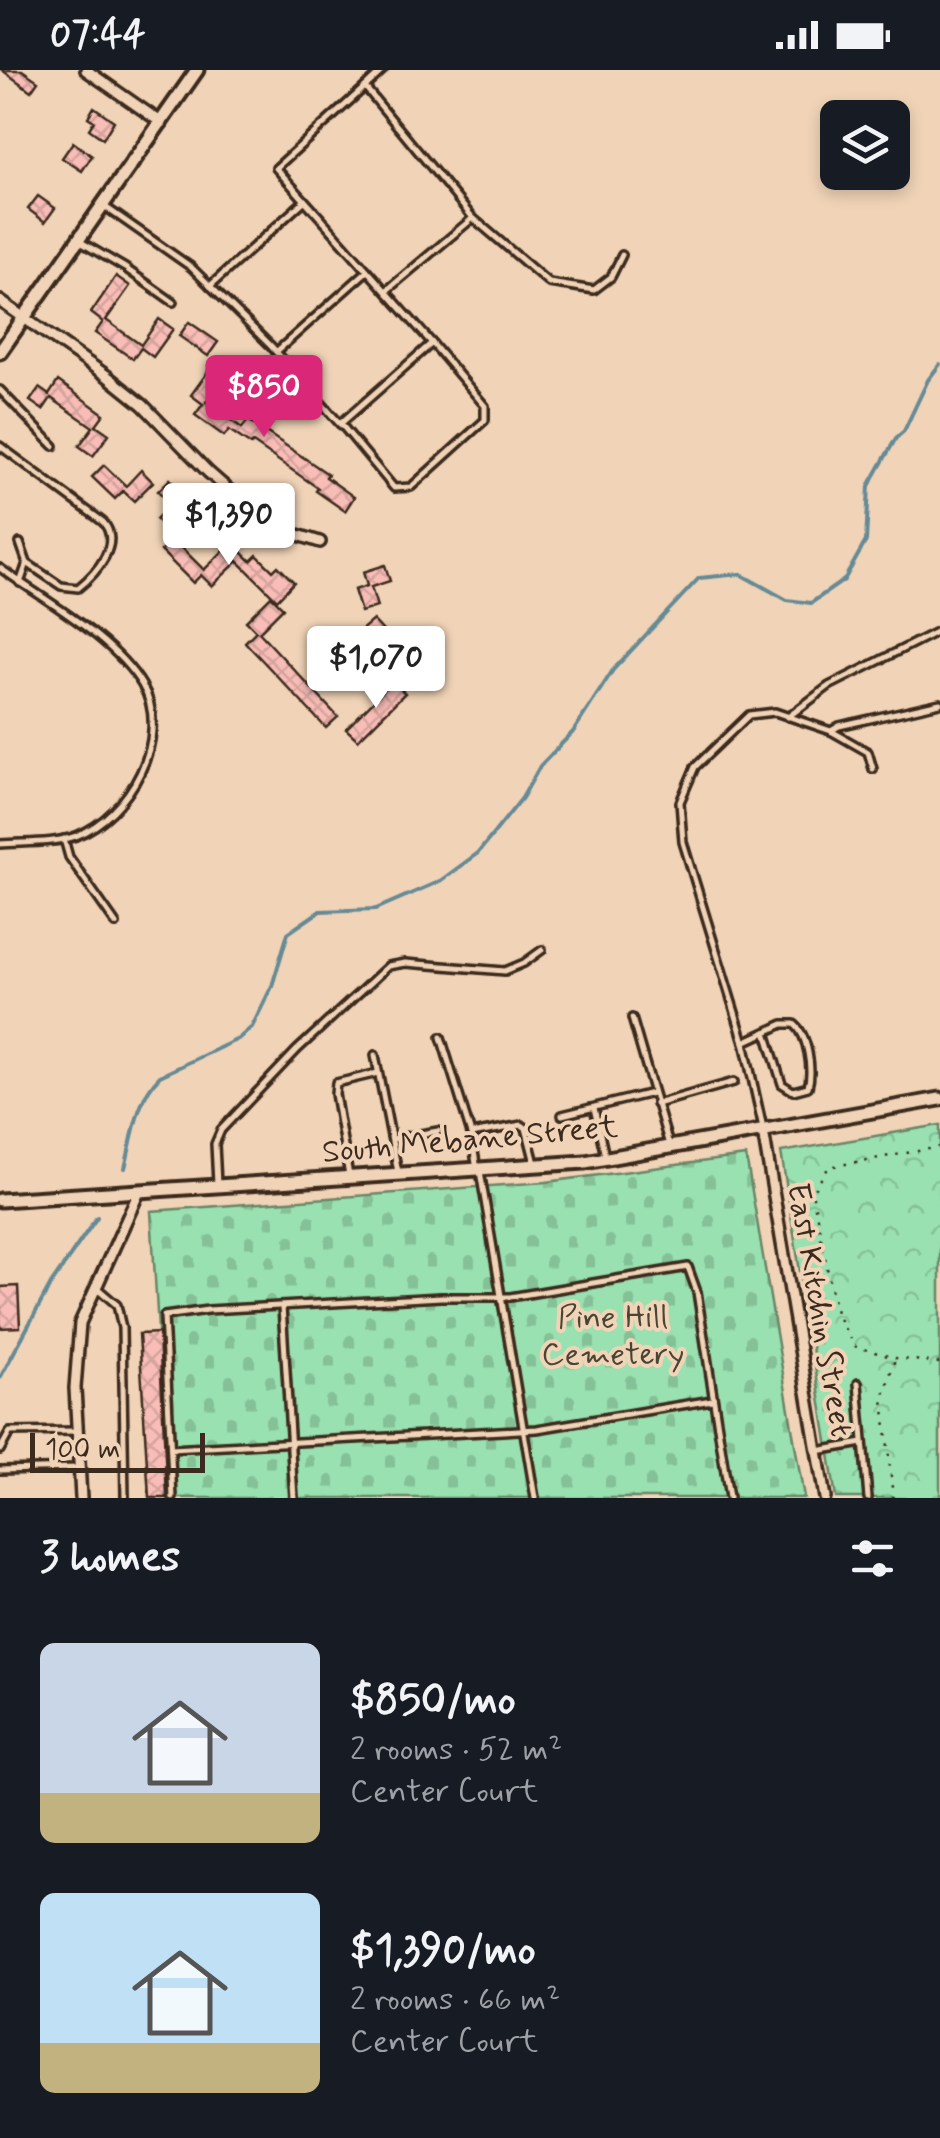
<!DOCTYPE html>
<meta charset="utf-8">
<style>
body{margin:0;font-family:Mynerve,sans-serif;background:#242831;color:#f1f3f6;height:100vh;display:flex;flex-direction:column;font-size:38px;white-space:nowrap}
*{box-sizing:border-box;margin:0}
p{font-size:32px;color:#9ea1a6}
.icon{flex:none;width:55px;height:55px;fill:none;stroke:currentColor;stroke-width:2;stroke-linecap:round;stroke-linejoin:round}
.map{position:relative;height:1428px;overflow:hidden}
.side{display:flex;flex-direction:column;background:#171b24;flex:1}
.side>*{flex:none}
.controls{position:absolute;left:820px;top:30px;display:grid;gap:20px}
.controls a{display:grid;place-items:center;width:90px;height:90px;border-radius:15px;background:#171b24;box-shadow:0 5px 15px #0003;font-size:50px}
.scale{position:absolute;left:30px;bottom:25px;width:175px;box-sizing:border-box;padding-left:10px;border:5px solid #3b2a1e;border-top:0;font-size:28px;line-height:35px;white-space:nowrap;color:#3b2a1e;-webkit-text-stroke:8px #f1d4b8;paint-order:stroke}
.price{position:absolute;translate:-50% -85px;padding:0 22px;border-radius:10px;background:#fff;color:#222;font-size:32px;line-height:65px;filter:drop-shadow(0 2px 5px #0008)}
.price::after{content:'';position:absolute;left:50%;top:60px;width:30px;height:22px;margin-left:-15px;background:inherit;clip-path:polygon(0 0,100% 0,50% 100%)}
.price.selected{background:#db2777;color:#fff}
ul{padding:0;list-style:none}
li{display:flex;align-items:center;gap:30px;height:250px;padding:0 40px}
li span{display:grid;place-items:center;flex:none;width:280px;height:200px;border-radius:15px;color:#555}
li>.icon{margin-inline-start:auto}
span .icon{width:120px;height:120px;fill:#fffc;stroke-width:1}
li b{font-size:42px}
h2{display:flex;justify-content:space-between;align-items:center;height:120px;padding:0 40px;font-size:42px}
.status{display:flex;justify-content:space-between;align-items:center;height:70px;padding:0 50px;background:#171b24;direction:ltr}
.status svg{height:28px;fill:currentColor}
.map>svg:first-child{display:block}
.forest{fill:url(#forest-crowns);stroke:#6a8667;stroke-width:2.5}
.cemetery{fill:url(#cemetery-stones);stroke:#6a8667;stroke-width:2.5}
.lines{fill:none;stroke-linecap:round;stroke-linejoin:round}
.stream{stroke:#668a95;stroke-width:4}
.building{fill:url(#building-cross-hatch);stroke:#3b2a1e;stroke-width:2.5}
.service-casing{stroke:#3b2a1e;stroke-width:12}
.minor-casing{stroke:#3b2a1e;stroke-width:16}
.tertiary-casing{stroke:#3b2a1e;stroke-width:19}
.path{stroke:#3b2a1e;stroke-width:2.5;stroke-dasharray:2.5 8;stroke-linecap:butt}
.service{stroke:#f1d4b8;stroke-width:5}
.minor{stroke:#f1d4b8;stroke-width:9}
.tertiary{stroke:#f1d4b8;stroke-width:11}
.labels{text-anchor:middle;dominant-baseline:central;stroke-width:8;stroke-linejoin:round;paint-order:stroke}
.street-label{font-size:32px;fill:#3b2a1e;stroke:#f1d4b8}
.park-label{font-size:32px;fill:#494534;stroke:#f1d4b8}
</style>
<div class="status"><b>07:44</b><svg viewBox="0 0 49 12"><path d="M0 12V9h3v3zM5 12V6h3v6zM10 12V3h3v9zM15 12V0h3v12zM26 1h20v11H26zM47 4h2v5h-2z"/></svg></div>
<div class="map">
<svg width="940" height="1428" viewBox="0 0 940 1428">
<defs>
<pattern id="forest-crowns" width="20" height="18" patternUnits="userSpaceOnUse" patternTransform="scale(2.5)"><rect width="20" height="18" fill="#99e1b0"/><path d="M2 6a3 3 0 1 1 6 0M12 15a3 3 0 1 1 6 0" fill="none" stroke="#85c197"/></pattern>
<pattern id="cemetery-stones" width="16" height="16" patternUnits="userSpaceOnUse" patternTransform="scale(2.5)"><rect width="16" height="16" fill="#99e1b0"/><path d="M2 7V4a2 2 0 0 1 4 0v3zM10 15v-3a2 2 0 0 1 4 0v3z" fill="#85c197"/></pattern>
<pattern id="building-cross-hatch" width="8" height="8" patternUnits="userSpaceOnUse" patternTransform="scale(2.5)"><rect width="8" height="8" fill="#f9bdb7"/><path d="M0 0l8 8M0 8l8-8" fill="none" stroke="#d6a39d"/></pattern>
</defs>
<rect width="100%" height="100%" fill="#f1d4b8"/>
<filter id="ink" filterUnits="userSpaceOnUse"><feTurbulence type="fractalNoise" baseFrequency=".01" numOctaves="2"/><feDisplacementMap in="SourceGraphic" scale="20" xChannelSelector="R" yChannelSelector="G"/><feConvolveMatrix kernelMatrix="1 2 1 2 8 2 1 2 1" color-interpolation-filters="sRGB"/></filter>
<g filter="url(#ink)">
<path class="forest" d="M940 1055V1428H836L781 1082Z"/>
<path class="cemetery" d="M746 1086 804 1428H168L151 1141 546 1112Z"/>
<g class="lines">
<g class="stream">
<path d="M125 1098C133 1067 136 1029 160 1006L238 969 252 957 272 916 288 863 320 841 376 839 440 811 478 783 522 728 540 696 573 662 613 600 699 508 740 504 787 530 811 533 844 510 866 471 869 416 896 368 904 361 928 310 940 294"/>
<path d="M0 1308 51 1214 97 1147"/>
</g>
</g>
<g class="building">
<path d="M2 0H22L38 11 31 21Z"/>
<path d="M94 37 114 51 103 69 89 59 94 51 88 47Z"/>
<path d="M73 72 92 86 82 101 62 88Z"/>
<path d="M38 126 55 138 45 152 28 139Z"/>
<path d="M116 206 130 216 106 250 141 275 159 249 173 259 153 287 141 278 133 289 95 263 103 252 91 243Z"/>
<path d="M189 252 218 272 208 286 179 266Z"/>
<path d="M217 289 230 299 206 332 242 358 248 350 328 404 326 407 354 427 345 441 316 421 318 418 253 373 251 375 229 360 224 366 195 345 203 334 191 325Z"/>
<path d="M58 311 104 344 96 355 109 364 93 386 79 376 93 357 51 328 43 340 30 331 39 318 49 325Z"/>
<path d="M104 395 126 416 141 400 153 412 134 431 123 421 115 429 92 407Z"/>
<path d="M170 409 187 426 175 437 184 446 168 462 156 449 171 434 158 421Z"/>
<path d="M173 469 204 500 232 472 251 491 257 485 273 501 278 496 294 512 277 530 238 491 212 516 201 505 193 513 161 481Z"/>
<path d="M385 495 390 511 371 517 377 537 361 542 354 520 367 516 363 502Z"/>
<path d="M271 526 283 538 259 562 338 647 326 658 245 572 256 561 246 551Z"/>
<path d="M373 550 415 596 402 607 360 561Z"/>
<path d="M393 611 405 623 358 670 346 659Z"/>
<path d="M18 1216 20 1257 0 1258V1217Z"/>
<path d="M159 1263 167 1428H149L139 1264Z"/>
</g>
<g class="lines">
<defs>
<g id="service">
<path d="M365 17 383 0"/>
<path d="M104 136 191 197 271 276 340 354 432 273 276 98 365 17 473 148 386 221"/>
<path d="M473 148 549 213 594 220 611 207 622 185"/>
<path d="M79 171 125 198 173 232"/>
<path d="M210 216 304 131"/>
<path d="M276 282 367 201"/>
<path d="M0 320 54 376"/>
<path d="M341 354 394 418 411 417 485 350V336L432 273"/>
<path d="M0 376 103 452C122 473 97 503 78 518L61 516 27 493"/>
<path d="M20 473 27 493 20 513"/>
<path d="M0 498C44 530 114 568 142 615 173 667 129 746 76 766 53 774 24 772 0 774"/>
<path d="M788 647 829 616 940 560"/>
<path d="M831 661 839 656 940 633"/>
<path d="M64 769 69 787 116 854"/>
<path d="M632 948 669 1075"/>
<path d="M441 967 471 1064"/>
<path d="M744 972 783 954H794C808 965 813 1000 808 1017L793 1021 782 1014 766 962"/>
<path d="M375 985 398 1102"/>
<path d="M656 1034 734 1012"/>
<path d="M594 1038 605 1086"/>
<path d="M562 1045 652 1023"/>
<path d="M763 1058 744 972 683 772 680 732 695 697 749 645 775 642 831 661 868 682 873 699"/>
<path d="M392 1069 438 1061"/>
<path d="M477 1099 471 1064 522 1055 526 1058 535 1093"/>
<path d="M480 1101 535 1428"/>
<path d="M349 1106 335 1024 336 1013 378 1003"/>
<path d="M217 1114 215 1074 221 1060 297 980 388 896 405 893 505 901 524 893 542 880"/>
<path d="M96 1217 117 1235 122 1258 125 1428"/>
<path d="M282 1237 294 1428"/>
<path d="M858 1313 868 1428"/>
<path d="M171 1379 537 1359 712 1330"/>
<path d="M0 1380 10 1362 77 1361"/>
<path d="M817 1381 863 1373"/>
<path d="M0 1400 77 1398"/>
<path d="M173 1428 164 1246 208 1240 441 1227H510L688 1197 697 1222 729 1428"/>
</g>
<g id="minor">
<path d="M86 0 162 53"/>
<path d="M0 231 107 306 143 335 208 402 270 456 320 472"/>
<path d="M763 1061 825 1428"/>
<path d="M81 1428 75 1318 80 1253 139 1122"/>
</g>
<g id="tertiary">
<path d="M0 282 197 0"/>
<path d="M0 1130 585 1092 940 1029"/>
</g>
</defs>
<use href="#service" class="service-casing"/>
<use href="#minor" class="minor-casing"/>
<use href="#tertiary" class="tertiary-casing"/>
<g class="path">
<path d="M940 1077 829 1097 812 1122 836 1243 854 1276 895 1288 940 1293"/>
<path d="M893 1428 883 1328 895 1289"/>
</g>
<use href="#service" class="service"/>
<use href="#minor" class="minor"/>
<use href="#tertiary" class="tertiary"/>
</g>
</g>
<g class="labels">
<g class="street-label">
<text transform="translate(470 1070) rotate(-5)">South Mebane Street</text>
<text transform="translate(819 1240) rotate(80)">East Kitchin Street</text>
</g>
<g class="park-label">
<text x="613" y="1248">Pine Hill<tspan x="613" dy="37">Cemetery</tspan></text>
</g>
</g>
</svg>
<div class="controls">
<a><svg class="icon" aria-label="layers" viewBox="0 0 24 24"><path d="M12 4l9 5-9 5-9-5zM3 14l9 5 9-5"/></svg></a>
</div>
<div class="scale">100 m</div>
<b class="price selected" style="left:264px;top:370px">$850</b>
<b class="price" style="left:229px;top:498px">$1,390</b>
<b class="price" style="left:376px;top:641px">$1,070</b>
</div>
<section class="side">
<h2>3 homes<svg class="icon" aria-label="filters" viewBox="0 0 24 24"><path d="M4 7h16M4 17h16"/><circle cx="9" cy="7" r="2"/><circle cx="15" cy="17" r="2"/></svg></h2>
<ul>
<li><span style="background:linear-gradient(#c9d6e8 75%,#c2b280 0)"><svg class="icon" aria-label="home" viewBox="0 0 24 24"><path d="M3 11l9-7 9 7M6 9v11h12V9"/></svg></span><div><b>$850/mo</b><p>2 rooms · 52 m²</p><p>Center Court</p></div></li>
<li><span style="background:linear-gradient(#bfe0f5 75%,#c2b280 0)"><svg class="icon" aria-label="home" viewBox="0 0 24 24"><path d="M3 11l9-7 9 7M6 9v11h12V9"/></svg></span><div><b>$1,390/mo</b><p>2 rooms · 66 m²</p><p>Center Court</p></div></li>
</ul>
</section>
